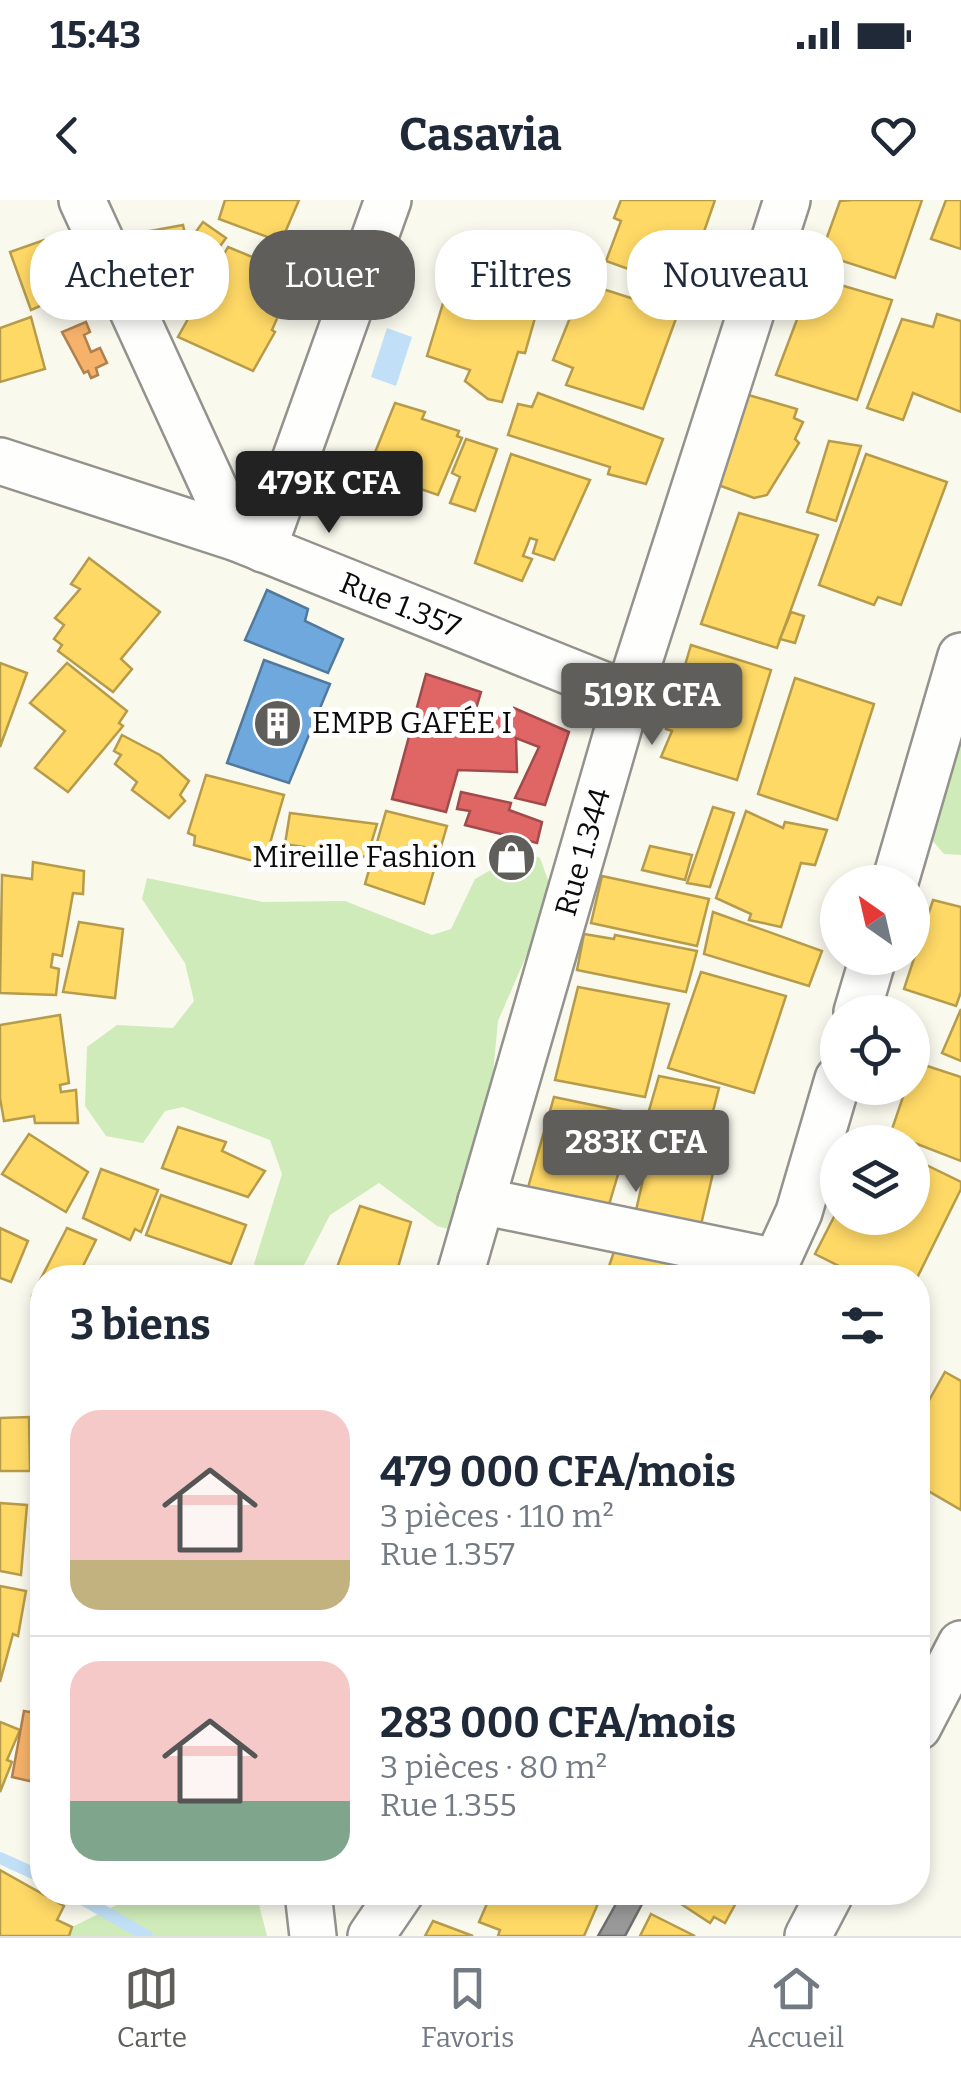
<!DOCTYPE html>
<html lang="fr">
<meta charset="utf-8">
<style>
body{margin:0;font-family:Bitter,serif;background:#f2f2f3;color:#1f2937;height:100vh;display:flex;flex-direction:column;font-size:38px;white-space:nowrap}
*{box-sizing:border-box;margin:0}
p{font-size:32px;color:#747a83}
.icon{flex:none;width:55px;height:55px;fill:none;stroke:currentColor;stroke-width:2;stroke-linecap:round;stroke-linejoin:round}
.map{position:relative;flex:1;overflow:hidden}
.details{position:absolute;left:30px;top:1065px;width:900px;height:640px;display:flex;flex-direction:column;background:#fff;border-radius:40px;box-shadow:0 5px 15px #0003}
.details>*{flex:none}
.hud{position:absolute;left:30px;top:30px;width:902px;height:90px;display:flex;gap:20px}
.needle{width:65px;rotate:326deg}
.buttons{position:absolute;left:820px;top:665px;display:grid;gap:20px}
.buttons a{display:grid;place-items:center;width:110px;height:110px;border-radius:50%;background:#fff;box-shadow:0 5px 15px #0003;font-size:50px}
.price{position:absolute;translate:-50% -85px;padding:0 22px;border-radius:10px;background:#5f5e5a;color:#fff;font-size:32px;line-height:65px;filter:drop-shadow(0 2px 5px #0008)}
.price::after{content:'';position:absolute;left:50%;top:60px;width:30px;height:22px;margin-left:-15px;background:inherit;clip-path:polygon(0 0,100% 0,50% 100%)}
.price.on{background:#222;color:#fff}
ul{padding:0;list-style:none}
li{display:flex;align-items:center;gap:30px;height:250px;padding:0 40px}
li+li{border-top:2px solid #e0e1e3}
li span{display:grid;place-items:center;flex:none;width:280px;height:200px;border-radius:30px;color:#555}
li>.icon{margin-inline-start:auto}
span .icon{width:120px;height:120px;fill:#fffc;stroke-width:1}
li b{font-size:42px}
h2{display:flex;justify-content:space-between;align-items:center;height:120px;padding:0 40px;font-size:42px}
.pill{padding:0 35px;border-radius:40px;background:#fff;box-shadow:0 5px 15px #0003;font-size:35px;line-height:90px}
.pill.on{background:#5f5e5a;color:#fff}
.status{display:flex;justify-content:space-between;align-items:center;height:70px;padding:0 50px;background:#fff;direction:ltr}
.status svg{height:28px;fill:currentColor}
header{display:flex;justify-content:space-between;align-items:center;height:130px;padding:0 40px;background:#fff;font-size:45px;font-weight:700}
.menu{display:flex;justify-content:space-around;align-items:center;height:140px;border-top:2px solid #e0e1e3;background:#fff;font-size:28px;color:#747a83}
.menu a{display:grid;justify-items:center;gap:5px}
.menu .on{color:#5f5e5a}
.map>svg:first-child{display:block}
.forest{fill:#ceebb9}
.water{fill:#c1e0f8}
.homes{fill:#ffd966;stroke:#b69b4b;stroke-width:2.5}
.shops{fill:#e06666;stroke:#a04b4b;stroke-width:2.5}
.schools{fill:#6fa8dc;stroke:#51799d;stroke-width:2.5}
.health{fill:#f6b26b;stroke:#b0804e;stroke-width:2.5}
.industry{fill:#999;stroke:#6e6e6e;stroke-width:2.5}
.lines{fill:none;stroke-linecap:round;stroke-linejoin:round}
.stream{stroke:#c1e0f8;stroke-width:12}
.minor-casing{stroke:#93928d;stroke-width:50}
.minor{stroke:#fefefc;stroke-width:45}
.labels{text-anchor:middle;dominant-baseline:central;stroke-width:10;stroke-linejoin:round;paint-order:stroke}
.street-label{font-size:30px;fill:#0b0b0b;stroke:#fff}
.poi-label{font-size:30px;fill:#0b0b0b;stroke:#fff;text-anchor:start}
</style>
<div class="status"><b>15:43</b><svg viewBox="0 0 49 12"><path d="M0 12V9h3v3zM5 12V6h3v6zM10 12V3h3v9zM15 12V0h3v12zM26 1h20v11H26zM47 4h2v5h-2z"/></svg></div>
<header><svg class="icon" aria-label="back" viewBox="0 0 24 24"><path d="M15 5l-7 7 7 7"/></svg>Casavia<svg class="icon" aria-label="heart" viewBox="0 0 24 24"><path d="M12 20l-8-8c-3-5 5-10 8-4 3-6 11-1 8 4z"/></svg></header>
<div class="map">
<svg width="961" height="1736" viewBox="0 0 961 1736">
<rect width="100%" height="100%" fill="#faf9ee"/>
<g class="forest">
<path d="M957 544 961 545V655L944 654 932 640 929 621Z"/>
<path d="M524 651 540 658 553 694 498 821 481 1001 456 1031 437 1026 379 983 330 1015 304 1065 268 1077 254 1064 282 974 270 940 183 907 165 911 143 943 106 936 85 906 87 847 117 825 173 828 194 801 185 763 142 699 147 678 263 702 345 701 432 735 451 729 475 679Z"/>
<path d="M143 1692 256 1693 267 1736H69L72 1727Z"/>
</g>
<path class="water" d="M387 128 412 137 396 186 371 177Z"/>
<g class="homes">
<path d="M225 0H299L281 42 219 19Z"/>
<path d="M621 0H715L684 89 606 61 621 21 614 18Z"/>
<path d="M852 0H922L895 78 821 54 840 1Z"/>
<path d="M946 0H961V49L931 39Z"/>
<path d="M203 22 226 38 171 114 150 97 161 81 143 84 139 33 183 25 187 44Z"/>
<path d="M44 40 63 96 31 110 10 52Z"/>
<path d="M228 47 296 75 272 130 275 132 253 171 178 137Z"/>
<path d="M463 71 542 93 525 153 518 152 502 202 488 199 465 181 470 170 427 156 447 90 457 91Z"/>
<path d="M813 77 892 100 857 200 776 175Z"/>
<path d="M584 83 678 113 643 209 566 185 573 168 553 160Z"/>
<path d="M937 114 961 121V212L913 193 903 220 867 208 902 119 933 127Z"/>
<path d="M31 117 45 169 0 182V128Z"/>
<path d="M538 193 663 239 646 284 608 274 610 267 508 235 518 204 532 207Z"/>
<path d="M745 194 797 209 794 218 803 222 795 239 799 243 767 295 754 298 718 285Z"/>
<path d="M395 203 425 212 422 219 459 231 457 236 462 238 438 295 374 273 380 258 374 255Z"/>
<path d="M466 239 497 249 475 311 450 303 460 277 452 273Z"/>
<path d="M829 241 861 246 836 321 807 312Z"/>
<path d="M511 254 590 280 554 360 533 353 537 340 530 338 523 356 532 359 522 381 475 363Z"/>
<path d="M866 254 947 282 901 405 878 397 874 405 819 385Z"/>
<path d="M739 313 818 335 777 448 701 424Z"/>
<path d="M89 358 160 412 121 459 132 469 113 492 58 451 62 445 54 439 64 425 55 418 80 389 71 384Z"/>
<path d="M791 412 804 416 795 443 780 439Z"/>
<path d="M691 445 771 470 737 580 661 557 672 531 666 529Z"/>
<path d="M0 463 27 473 0 547Z"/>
<path d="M67 463 127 511 119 523 123 526 68 592 35 568 65 531 30 503Z"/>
<path d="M795 478 874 504 837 620 758 594Z"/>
<path d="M122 535 160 555 189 581 180 595 185 601 169 618 132 590 137 582 115 564 121 555 114 551Z"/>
<path d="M206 575 284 595 264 664 194 645 195 636 188 633Z"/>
<path d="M713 607 734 613 710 687 687 683Z"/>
<path d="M386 611 447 626 424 704 365 684Z"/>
<path d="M746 611 783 628 785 622 827 630 815 665 801 663 781 727 749 720 751 714 716 698Z"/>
<path d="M290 613 377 624 367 657 285 644Z"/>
<path d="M650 646 692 655 685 680 642 670Z"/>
<path d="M33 662 84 671 83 694 73 693 62 756 53 754 51 767 59 769 56 795 0 793 2 675 32 679Z"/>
<path d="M602 676 709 699 697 746 591 723Z"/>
<path d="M933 700 961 707V792L956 806 904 789Z"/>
<path d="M713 712 822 751 809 786 704 754Z"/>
<path d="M79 722 123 729 115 798 63 792Z"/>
<path d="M584 734 614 739 615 735 697 751 686 792 577 770Z"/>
<path d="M701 772 786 796 754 893 668 868Z"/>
<path d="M578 787 669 804 645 897 555 880Z"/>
<path d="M961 809V861L942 853Z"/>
<path d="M60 815 69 883 60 885 61 892 76 890 78 923H35L34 916 4 921 0 898V825Z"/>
<path d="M915 862 961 877V961L912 942 889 938 906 888H912Z"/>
<path d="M659 876 719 888 709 927 723 930 700 1029 635 1015 657 917 648 914Z"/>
<path d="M554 897 636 914 608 1008 527 991Z"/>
<path d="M178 927 226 942 222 951 265 971 248 997 162 968Z"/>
<path d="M29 934 88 972 66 1012 2 974Z"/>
<path d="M912 958 961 982V989L917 1078H863L815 1054 838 1009V1018H912Z"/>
<path d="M101 969 158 990 141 1032 135 1029 130 1040 83 1018Z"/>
<path d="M161 995 246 1025 231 1064 146 1035Z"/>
<path d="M360 1006 411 1022 395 1078H333Z"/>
<path d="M0 1028 28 1041 11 1082 0 1078Z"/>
<path d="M67 1028 96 1040 77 1078H42V1102L32 1096Z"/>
<path d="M622 1028 695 1052 686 1078H605Z"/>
<path d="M42 1122V1247H35Z"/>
<path d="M945 1172 961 1181V1310L918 1285V1220Z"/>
<path d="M29 1217 30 1271H0V1218Z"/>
<path d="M0 1303 27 1305 21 1375 0 1371Z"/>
<path d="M0 1386 26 1391 18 1436 13 1434 0 1482Z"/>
<path d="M0 1522 20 1530 7 1560 12 1562 0 1592Z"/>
<path d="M0 1670 64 1706 57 1720 72 1727 69 1736H0Z"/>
<path d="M492 1692H603L584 1736H498L500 1730 479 1722Z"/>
<path d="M663 1692H742L725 1723 714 1717 710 1723Z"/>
<path d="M651 1714 695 1736H640Z"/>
<path d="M433 1721 473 1736H425Z"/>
</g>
<g class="shops">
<path d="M426 474 481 492 472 522 490 524 498 512 511 517 514 508 569 532 545 605 515 598 539 547 516 538 517 572 458 570 446 612 392 599Z"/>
<path d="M461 592 511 603 509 610 542 622 537 643 465 625 470 611 457 609Z"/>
<path d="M504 649 522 657 515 670 498 662Z"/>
</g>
<g class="schools">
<path d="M267 390 308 409 305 421 343 439 328 473 245 440Z"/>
<path d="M264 460 330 484 289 583 227 563Z"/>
</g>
<g class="health">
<path d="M86 122 90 132 84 135 91 152 100 148 107 163 96 168 98 175 91 178 88 171 84 173 62 132Z"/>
<path d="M24 1511 42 1514V1584L12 1577Z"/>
</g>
<path class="industry" d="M621 1695 642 1704 625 1736H598Z"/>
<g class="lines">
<g class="stream">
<path d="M0 1658 42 1677"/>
<path d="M70 1692 147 1736"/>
</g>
<defs>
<g id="minor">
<path d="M82 0 237 338"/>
<path d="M0 261 237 338 628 495"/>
<path d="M263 349 388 0"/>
<path d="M895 682 961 456"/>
<path d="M857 812 873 758"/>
<path d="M481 1001 776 1062"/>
<path d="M459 1078 628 495 787 0"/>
<path d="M769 1078 799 1012 838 879"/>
<path d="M918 1527 961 1444"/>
<path d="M308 1692 313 1736"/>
<path d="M371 1736 401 1692"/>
<path d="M808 1736 831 1692"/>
</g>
</defs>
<use href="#minor" class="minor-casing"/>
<use href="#minor" class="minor"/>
</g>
<defs>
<symbol id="building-disc" viewBox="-11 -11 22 22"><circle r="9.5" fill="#5f5e5a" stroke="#fff"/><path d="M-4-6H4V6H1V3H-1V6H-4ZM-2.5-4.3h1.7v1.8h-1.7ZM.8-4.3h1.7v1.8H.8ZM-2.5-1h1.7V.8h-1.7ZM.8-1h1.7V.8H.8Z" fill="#fff"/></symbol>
<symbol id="shop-disc" viewBox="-11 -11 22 22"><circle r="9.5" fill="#5f5e5a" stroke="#fff"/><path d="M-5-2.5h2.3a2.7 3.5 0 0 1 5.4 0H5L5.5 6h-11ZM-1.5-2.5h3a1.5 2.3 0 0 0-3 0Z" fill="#fff"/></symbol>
</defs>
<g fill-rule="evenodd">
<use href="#building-disc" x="250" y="496" width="55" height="55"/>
<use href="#shop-disc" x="484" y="630" width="55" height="55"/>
</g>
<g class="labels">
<g class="street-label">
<text transform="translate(400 405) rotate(22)">Rue 1.357</text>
<text transform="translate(583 652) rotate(-74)">Rue 1.344</text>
</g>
<g class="poi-label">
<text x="312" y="523">EMPB GAFÉE I</text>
<text x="476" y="657" text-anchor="end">Mireille Fashion</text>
</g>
</g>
</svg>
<div class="buttons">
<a><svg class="needle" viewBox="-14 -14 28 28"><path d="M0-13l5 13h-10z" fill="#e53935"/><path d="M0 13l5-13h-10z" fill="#747a83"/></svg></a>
<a><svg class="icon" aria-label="locate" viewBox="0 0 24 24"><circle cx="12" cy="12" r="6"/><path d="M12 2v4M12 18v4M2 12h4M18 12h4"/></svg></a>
<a><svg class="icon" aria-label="layers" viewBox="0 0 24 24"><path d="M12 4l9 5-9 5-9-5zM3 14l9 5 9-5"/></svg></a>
</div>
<b class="price on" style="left:329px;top:336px">479K CFA</b>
<b class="price" style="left:652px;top:548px">519K CFA</b>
<b class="price" style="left:636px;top:995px">283K CFA</b>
<div class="hud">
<a class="pill">Acheter</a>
<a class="pill on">Louer</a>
<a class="pill">Filtres</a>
<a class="pill">Nouveau</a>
</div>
<section class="details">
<h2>3 biens<svg class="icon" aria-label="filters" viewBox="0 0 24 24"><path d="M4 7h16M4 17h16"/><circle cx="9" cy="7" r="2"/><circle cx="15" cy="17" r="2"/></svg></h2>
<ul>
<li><span style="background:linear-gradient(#f6c9c9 75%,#c2b280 0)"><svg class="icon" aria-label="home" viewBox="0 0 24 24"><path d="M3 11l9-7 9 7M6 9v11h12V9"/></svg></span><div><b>479 000 CFA/mois</b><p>3 pièces · 110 m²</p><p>Rue 1.357</p></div></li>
<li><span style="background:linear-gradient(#f6c9c9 70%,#7fa58c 0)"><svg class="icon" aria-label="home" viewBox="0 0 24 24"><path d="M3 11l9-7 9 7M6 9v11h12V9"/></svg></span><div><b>283 000 CFA/mois</b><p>3 pièces · 80 m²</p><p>Rue 1.355</p></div></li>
</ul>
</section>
</div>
<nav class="menu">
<a class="on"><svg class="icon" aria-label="map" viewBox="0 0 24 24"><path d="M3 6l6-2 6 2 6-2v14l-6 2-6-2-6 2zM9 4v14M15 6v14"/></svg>Carte</a>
<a><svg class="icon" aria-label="saved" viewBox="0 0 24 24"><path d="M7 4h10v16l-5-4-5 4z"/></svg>Favoris</a>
<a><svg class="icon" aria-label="home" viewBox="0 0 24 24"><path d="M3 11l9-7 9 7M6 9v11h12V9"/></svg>Accueil</a>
</nav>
